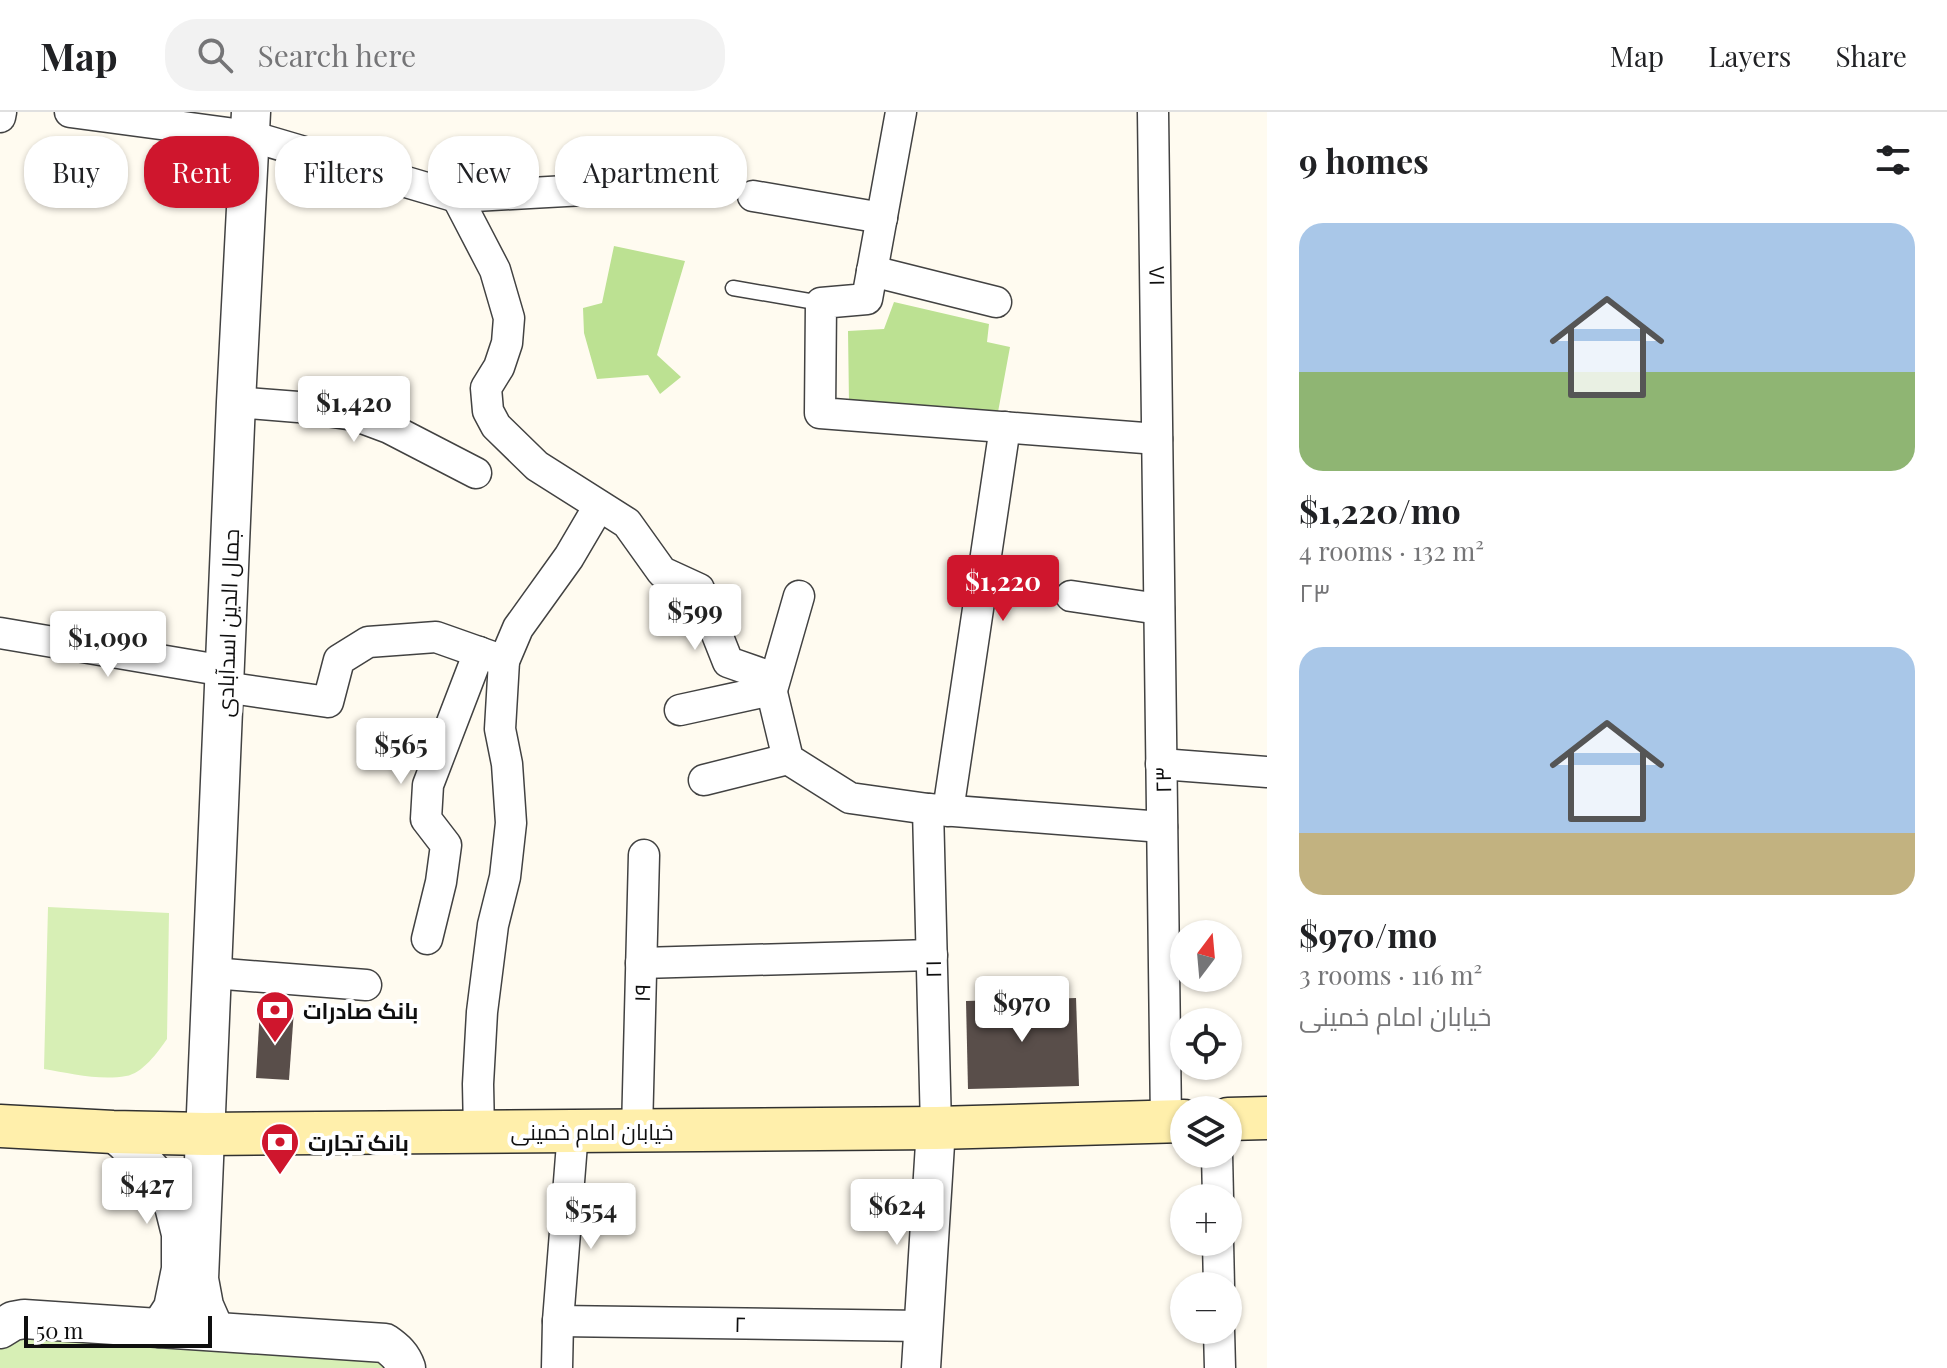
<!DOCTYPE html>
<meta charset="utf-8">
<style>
body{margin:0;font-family:"Playfair Display",Cairo,serif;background:#f2f2f2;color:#202124;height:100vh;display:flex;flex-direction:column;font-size:30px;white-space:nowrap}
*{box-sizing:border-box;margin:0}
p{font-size:26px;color:#757577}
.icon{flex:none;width:44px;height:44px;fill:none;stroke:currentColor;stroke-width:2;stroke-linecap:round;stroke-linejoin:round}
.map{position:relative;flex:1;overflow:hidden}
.drawer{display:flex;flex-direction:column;background:#fff;width:680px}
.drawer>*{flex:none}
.hud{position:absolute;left:24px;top:24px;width:760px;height:72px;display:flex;gap:16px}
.needle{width:52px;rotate:16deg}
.tools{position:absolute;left:1170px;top:808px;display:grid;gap:16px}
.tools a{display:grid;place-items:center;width:72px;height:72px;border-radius:50%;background:#fff;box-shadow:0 2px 6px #0004;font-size:40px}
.scale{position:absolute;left:24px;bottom:20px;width:188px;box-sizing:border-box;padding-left:8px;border:4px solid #0f0f0f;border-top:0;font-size:22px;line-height:28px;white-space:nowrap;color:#0f0f0f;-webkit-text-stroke:6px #fff;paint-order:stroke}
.price{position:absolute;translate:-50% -68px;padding:0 18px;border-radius:8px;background:#fff;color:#222;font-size:26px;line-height:52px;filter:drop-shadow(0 2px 4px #0008)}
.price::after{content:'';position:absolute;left:50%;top:48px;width:24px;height:18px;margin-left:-12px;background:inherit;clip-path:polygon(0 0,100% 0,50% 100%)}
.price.on{background:#cf162d;color:#fff}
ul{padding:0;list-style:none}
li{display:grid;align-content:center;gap:16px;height:424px;padding:0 32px}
li span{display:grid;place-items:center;height:248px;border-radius:24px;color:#555}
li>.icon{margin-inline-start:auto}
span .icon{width:144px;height:144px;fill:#fffc;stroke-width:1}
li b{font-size:34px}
h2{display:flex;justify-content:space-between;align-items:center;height:96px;padding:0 32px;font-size:34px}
.pill{padding:0 28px;border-radius:32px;background:#fff;box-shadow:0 2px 6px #0004;font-size:28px;line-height:72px}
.pill.on{background:#cf162d;color:#fff}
header{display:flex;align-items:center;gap:48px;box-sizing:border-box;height:112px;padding:0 40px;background:#fff;border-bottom:2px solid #e0e0e0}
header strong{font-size:38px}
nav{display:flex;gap:44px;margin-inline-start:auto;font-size:28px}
.search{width:560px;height:72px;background:#f2f2f2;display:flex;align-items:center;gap:20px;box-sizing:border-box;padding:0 28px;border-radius:32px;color:#757577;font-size:30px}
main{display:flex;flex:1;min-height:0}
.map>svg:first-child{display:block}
.green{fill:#d7efb5}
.forest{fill:#bce192}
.building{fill:#594e4a}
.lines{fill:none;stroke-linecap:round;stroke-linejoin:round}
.service-casing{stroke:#424242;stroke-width:17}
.minor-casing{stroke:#424242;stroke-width:33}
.tertiary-casing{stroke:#424242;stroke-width:41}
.secondary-casing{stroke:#313131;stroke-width:45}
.service{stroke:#fff;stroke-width:14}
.minor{stroke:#fff;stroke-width:30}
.tertiary{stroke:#fff;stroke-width:38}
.secondary{stroke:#ffefab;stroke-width:42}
.labels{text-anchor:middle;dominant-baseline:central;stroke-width:8;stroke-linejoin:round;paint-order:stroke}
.street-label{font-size:22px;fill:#0f0f0f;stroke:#fff}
.poi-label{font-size:22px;font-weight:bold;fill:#0f0f0f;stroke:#fff;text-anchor:start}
</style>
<header>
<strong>Map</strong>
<div class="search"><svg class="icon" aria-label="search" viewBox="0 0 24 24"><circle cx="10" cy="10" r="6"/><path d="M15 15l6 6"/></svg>Search here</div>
<nav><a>Map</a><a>Layers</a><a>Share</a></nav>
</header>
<main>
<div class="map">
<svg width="1267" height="1256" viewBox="0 0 1267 1256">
<rect width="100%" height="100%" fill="#fffbf0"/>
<g class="green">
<path d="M48 795 169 801 167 927C158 940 142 962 126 964 100 969 69 961 44 957Z"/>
<path d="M6 1223 375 1239 393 1256H0V1237Z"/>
</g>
<g class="forest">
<path d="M614 134 685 149 657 243 681 265 660 282 648 263 597 267 584 221 583 196 602 191Z"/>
<path d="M894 190 989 212 987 230 1010 235 998 300 849 291 848 219 884 217Z"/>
</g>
<g class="building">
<path d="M1076 886 1079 974 968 977 966 889Z"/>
<path d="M260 896 294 898 289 968 256 966Z"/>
</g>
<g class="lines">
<defs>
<path id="service" d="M733 176 821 191"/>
<g id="minor">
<path d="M70 0 250 24 457 85 602 77"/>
<path d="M901 0 867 187 821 191 820 301 1157 327"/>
<path d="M1153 0 1166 1009"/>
<path d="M0 5 1 0"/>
<path d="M753 84 882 106"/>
<path d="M457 85 495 158 509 206 507 231 499 255 486 276 488 299 496 314 537 354 627 411 662 460 699 477 728 550 768 564 788 647 850 686 928 697 1162 715"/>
<path d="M872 159 996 190"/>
<path d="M236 290 298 295 354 303 389 316 476 361"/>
<path d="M1071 484 1159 497"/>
<path d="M0 521 225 559"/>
<path d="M224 575 328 590 339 548 368 530 436 525 504 549"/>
<path d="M680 598 772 578 799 484"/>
<path d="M1161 652 1267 660"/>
<path d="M704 668 788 647"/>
<path d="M928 697 936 1016"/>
<path d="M948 699 1005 315"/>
<path d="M427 827 441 770 446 733 426 707 428 673 479 540"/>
<path d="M641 851 932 843"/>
<path d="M212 861 366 873"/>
<path d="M637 1019 644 743"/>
<path d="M479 1020 478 972 482 900 493 813 505 765 511 711 507 652 500 617 504 549 518 516 569 445 599 394"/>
<path d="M1217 1042 1218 1086"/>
<path d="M1218 1130 1219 1174"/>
<path d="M558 1209 922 1214"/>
<path d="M1219 1218 1220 1256"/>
<path d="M557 1256 558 1209 573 1019"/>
</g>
<g id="tertiary">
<path d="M113 1020 125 1030 159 1067 174 1094 181 1122V1157L173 1196 160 1216"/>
<path d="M0 1217 13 1209 24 1207 385 1231C395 1238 402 1244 406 1256"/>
<path d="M215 1219 204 1194 199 1167 236 290 251 0"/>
<path d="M921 1256 936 1016"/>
</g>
<g id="secondary">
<path d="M1228 1007 1267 1006"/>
<path d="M0 1014 113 1020 205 1022 936 1016 1184 1009"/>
</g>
</defs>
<use href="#service" class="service-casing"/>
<use href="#minor" class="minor-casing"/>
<use href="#tertiary" class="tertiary-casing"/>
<use href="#secondary" class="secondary-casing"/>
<use href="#service" class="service"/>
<use href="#minor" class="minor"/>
<use href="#tertiary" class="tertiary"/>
<use href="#secondary" class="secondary"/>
</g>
<defs>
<symbol id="bank-pin" viewBox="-11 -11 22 30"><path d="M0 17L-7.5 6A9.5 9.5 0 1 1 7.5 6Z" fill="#cf162d" stroke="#fff"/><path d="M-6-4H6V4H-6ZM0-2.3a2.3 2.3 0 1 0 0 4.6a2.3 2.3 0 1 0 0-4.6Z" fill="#fff"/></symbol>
</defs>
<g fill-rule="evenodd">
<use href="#bank-pin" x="253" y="876" width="44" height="60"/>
<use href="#bank-pin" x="258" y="1008" width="44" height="60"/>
</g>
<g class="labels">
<g class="street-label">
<text transform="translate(1155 164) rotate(-91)">۱۸</text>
<text transform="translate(227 511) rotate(-88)">جمال الدین اسدآبادی</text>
<text transform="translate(1162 668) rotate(-91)">۲۳</text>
<text transform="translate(932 857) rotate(-91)">۲۱</text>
<text transform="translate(641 881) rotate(-88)">۱۹</text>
<text x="592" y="1019">خیابان امام خمینی</text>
<text transform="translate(740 1211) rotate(1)">۲</text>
</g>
<g class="poi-label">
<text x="303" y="898">بانک صادرات</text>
<text x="308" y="1030">بانک تجارت</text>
</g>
</g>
</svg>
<div class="tools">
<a><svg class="needle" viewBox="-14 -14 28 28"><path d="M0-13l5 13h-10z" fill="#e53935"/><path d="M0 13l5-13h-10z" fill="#757577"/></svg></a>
<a><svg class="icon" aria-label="locate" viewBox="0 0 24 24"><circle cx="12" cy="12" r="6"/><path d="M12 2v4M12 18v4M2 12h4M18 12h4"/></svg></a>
<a><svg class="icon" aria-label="layers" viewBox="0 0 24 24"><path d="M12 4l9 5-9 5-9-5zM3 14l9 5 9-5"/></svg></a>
<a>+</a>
<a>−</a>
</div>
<div class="scale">50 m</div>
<b class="price" style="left:354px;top:332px">$1,420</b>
<b class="price on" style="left:1003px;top:511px">$1,220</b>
<b class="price" style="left:695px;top:540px">$599</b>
<b class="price" style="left:108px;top:567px">$1,090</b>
<b class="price" style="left:401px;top:674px">$565</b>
<b class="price" style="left:1022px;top:932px">$970</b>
<b class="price" style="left:147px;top:1114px">$427</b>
<b class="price" style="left:897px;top:1135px">$624</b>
<b class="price" style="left:591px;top:1139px">$554</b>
<div class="hud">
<a class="pill">Buy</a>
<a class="pill on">Rent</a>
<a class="pill">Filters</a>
<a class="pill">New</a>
<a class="pill">Apartment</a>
</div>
</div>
<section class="drawer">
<h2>9 homes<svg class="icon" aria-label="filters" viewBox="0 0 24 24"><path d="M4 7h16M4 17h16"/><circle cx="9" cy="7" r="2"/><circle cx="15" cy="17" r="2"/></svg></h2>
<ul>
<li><span style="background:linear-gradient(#a9c7e8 60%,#8fb573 0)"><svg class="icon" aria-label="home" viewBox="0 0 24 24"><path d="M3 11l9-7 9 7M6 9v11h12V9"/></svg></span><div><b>$1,220/mo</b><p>4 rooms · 132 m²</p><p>۲۳</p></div></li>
<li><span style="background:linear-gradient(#a9c7e8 75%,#c2b280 0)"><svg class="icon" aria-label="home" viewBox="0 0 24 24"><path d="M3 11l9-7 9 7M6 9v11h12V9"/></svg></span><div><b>$970/mo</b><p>3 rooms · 116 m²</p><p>خیابان امام خمینی</p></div></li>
</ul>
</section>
</main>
